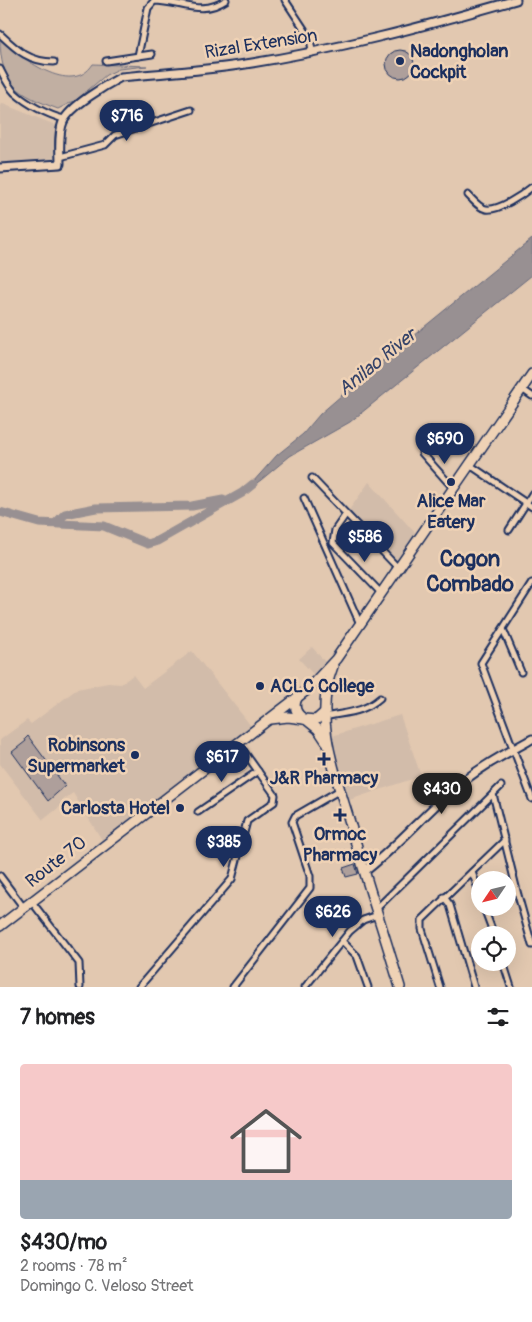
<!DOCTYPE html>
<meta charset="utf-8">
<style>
body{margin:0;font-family:Pangolin,sans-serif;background:#f6f6f6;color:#202124;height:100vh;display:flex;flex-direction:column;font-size:19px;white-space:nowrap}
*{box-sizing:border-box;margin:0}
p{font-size:16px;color:#757577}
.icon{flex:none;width:28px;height:28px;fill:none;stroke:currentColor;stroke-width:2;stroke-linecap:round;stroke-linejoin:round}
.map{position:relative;height:987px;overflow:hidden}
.sheet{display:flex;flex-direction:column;background:#fff;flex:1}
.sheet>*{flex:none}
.needle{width:32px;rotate:235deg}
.buttons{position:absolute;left:471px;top:871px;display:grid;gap:10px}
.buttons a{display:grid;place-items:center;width:45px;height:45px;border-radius:50%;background:#fff;box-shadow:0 5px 20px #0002;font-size:25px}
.price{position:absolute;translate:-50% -42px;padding:0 11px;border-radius:18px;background:#1b2f5e;color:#fff;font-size:16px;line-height:32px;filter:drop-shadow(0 1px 2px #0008)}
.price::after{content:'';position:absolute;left:50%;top:30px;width:15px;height:11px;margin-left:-8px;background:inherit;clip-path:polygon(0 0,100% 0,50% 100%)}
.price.selected{background:#222;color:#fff}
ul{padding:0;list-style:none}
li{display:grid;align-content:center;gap:10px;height:265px;padding:0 20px}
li+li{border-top:1px solid #e0e0e0}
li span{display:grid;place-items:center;height:155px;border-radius:5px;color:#555}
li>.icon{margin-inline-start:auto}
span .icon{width:90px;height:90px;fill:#fffc;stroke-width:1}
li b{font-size:21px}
h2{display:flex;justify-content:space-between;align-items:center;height:60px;padding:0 20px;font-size:21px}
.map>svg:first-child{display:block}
.built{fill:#d2bcaa}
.green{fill:#c1afa2;stroke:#6e6f80}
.water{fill:#989092;stroke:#66697d}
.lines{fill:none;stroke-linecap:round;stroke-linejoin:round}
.river{stroke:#989092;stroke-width:9}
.building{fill:#ae9f9b;stroke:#1b2f5e}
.street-casing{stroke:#1b2f5e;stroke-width:9}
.secondary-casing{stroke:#1b2f5e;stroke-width:11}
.highway-casing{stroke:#1b2f5e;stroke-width:12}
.street{stroke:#efd2b5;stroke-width:5}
.secondary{stroke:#efd2b5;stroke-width:7}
.highway{stroke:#efd2b5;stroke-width:9}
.poi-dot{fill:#1b2f5e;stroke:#efd2b5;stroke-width:2}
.labels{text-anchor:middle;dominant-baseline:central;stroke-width:5;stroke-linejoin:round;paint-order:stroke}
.street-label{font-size:18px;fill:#1b2f5e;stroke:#efd2b5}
.poi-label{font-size:18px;font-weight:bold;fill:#1b2f5e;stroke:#efd2b5}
.water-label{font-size:19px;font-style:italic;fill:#344268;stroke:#efd2b5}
.district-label{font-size:22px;font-weight:bold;fill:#1b2f5e;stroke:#efd2b5}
</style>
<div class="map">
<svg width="532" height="987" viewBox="0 0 532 987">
<rect width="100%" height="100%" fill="#e2c8b0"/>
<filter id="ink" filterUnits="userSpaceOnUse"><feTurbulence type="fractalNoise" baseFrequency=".02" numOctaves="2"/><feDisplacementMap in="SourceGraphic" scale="10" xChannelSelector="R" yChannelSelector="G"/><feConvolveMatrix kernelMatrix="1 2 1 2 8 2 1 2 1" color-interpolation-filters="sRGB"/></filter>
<g filter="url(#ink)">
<g class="built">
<path d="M3 104 58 126 55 160 0 163V105Z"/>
<path d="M369 482 417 535 396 564 347 513Z"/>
<path d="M312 647 326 663 313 674 299 659Z"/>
<path d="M192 651 251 726 102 840 73 793 60 802 62 805 43 820 0 764V740L27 720 31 724 77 689 108 683 121 684 133 675 143 688Z"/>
<path d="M400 715 421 776 349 800 329 737Z"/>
</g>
<path class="green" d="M0 38C20 57 71 98 93 64L147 66 119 69 106 75 76 100 58 109C18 94 0 85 0 38Z"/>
<path class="water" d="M532 239V275L350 422 290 456 261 480 244 492 277 455 303 434 320 414 364 376Z"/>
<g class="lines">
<g class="river">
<path d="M0 512 39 523 104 526 148 544 157 541 242 493 253 484"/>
<path d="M56 523 65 514 96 508 192 506 223 500"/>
</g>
</g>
<g class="building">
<circle cx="400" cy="64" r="14"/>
<path d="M28 736 65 786 48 801 12 752 26 741 25 739Z"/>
<path d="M355 864 358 874 346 877 343 868Z"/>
</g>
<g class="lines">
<defs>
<g id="street">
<path d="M285 0 310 38 312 51"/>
<path d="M0 34C17 50 29 62 54 62"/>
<path d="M138 56 148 8 154 1C181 1 201 17 226 0"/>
<path d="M106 61 152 54"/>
<path d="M0 69C4 77 8 86 15 93 27 104 48 115 64 119"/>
<path d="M60 157 105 145 115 135 191 110"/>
<path d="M468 195C473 200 479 208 486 209 499 211 522 195 532 187"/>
<path d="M522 389 532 396"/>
<path d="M422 453 454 489"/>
<path d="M470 465 532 507"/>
<path d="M312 478 399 569"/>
<path d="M304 498 360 624"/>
<path d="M346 514 335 530 333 543 381 593"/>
<path d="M509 530 532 494"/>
<path d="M532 583 481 663 532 799"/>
<path d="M503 629 521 672"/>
<path d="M325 717C347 712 363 713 380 698"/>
<path d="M501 786 493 794 518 895 532 945"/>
<path d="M198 812 258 771"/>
<path d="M472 872 480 894"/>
<path d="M0 876 24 908"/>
<path d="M444 897 450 905 474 987"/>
<path d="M32 902 79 963 80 987"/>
<path d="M484 908 494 935"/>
<path d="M376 909 493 794"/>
<path d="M343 942 357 956 368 987"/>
<path d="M503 962 511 987"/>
<path d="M139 987 232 879 247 821 274 802 275 795 238 743"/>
<path d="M233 987 310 888V876L292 822 295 816 340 790"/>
<path d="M305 987 350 931 363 920 378 915"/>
<path d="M440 987 422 929V920L505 840"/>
</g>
<g id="secondary">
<path d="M0 168 60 164C60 152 58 133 63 122 70 106 106 85 121 77 160 73 200 71 239 65 333 51 425 26 516 0"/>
<path d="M364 872C394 849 420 819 448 794 473 771 503 755 532 739"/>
</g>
<g id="highway">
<path d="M333 666C312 719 336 775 351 826 366 880 384 933 400 987"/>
<path d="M297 698C293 706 296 714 304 719L316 720 325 712"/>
<path d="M271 719 288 717 304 719"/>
<path d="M308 721 318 729 326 741"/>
<path d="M0 926 307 690 336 659 532 374"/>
</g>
</defs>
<use href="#street" class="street-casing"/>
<use href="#secondary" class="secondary-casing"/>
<use href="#highway" class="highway-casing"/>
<use href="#street" class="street"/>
<use href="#secondary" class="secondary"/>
<use href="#highway" class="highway"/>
</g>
</g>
<g class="poi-dot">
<circle cx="400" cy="61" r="5"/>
<circle cx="451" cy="482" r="5"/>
<circle cx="260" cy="686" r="5"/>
<circle cx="135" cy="755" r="5"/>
<path d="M321.5 751.5h5v5h5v5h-5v5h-5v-5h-5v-5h5z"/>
<circle cx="180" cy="808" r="5"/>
<path d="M337.5 807.5h5v5h5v5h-5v5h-5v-5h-5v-5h5z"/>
</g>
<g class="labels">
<g class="street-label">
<text transform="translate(261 44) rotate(-9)">Rizal Extension</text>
<text transform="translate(56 862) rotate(-38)">Route 70</text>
</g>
<g class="poi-label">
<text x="410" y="51" text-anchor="start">Nadongholan<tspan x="410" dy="21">Cockpit</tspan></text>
<text x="451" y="501">Alice Mar<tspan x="451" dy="21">Eatery</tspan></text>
<text x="270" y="686" text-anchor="start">ACLC College</text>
<text x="125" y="745" text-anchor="end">Robinsons<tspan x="125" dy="21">Supermarket</tspan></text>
<text x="324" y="778">J&amp;R Pharmacy</text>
<text x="170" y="808" text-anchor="end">Carlosta Hotel</text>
<text x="340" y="834">Ormoc<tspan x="340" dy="21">Pharmacy</tspan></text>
</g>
<g class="water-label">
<text transform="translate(377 362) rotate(-39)">Anilao River</text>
</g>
<g class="district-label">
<text x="470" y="559">Cogon<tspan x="470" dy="25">Combado</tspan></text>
</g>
</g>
</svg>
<div class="buttons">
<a><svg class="needle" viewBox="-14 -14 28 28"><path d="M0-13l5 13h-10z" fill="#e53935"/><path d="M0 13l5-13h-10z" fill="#757577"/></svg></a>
<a><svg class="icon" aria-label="locate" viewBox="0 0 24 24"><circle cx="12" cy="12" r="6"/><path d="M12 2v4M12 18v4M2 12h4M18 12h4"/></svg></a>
</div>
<b class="price" style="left:127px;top:142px">$716</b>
<b class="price" style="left:445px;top:465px">$690</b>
<b class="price" style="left:365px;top:563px">$586</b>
<b class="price" style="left:222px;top:783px">$617</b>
<b class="price selected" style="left:442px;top:815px">$430</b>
<b class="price" style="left:224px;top:868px">$385</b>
<b class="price" style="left:333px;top:938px">$626</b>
</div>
<section class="sheet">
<h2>7 homes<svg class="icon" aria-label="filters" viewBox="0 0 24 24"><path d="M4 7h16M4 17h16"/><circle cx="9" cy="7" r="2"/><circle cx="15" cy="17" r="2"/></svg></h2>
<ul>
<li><span style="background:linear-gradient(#f6c9c9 75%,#9aa5b1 0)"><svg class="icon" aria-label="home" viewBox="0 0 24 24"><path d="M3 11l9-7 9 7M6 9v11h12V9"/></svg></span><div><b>$430/mo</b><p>2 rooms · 78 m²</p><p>Domingo C. Veloso Street</p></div></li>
</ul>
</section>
